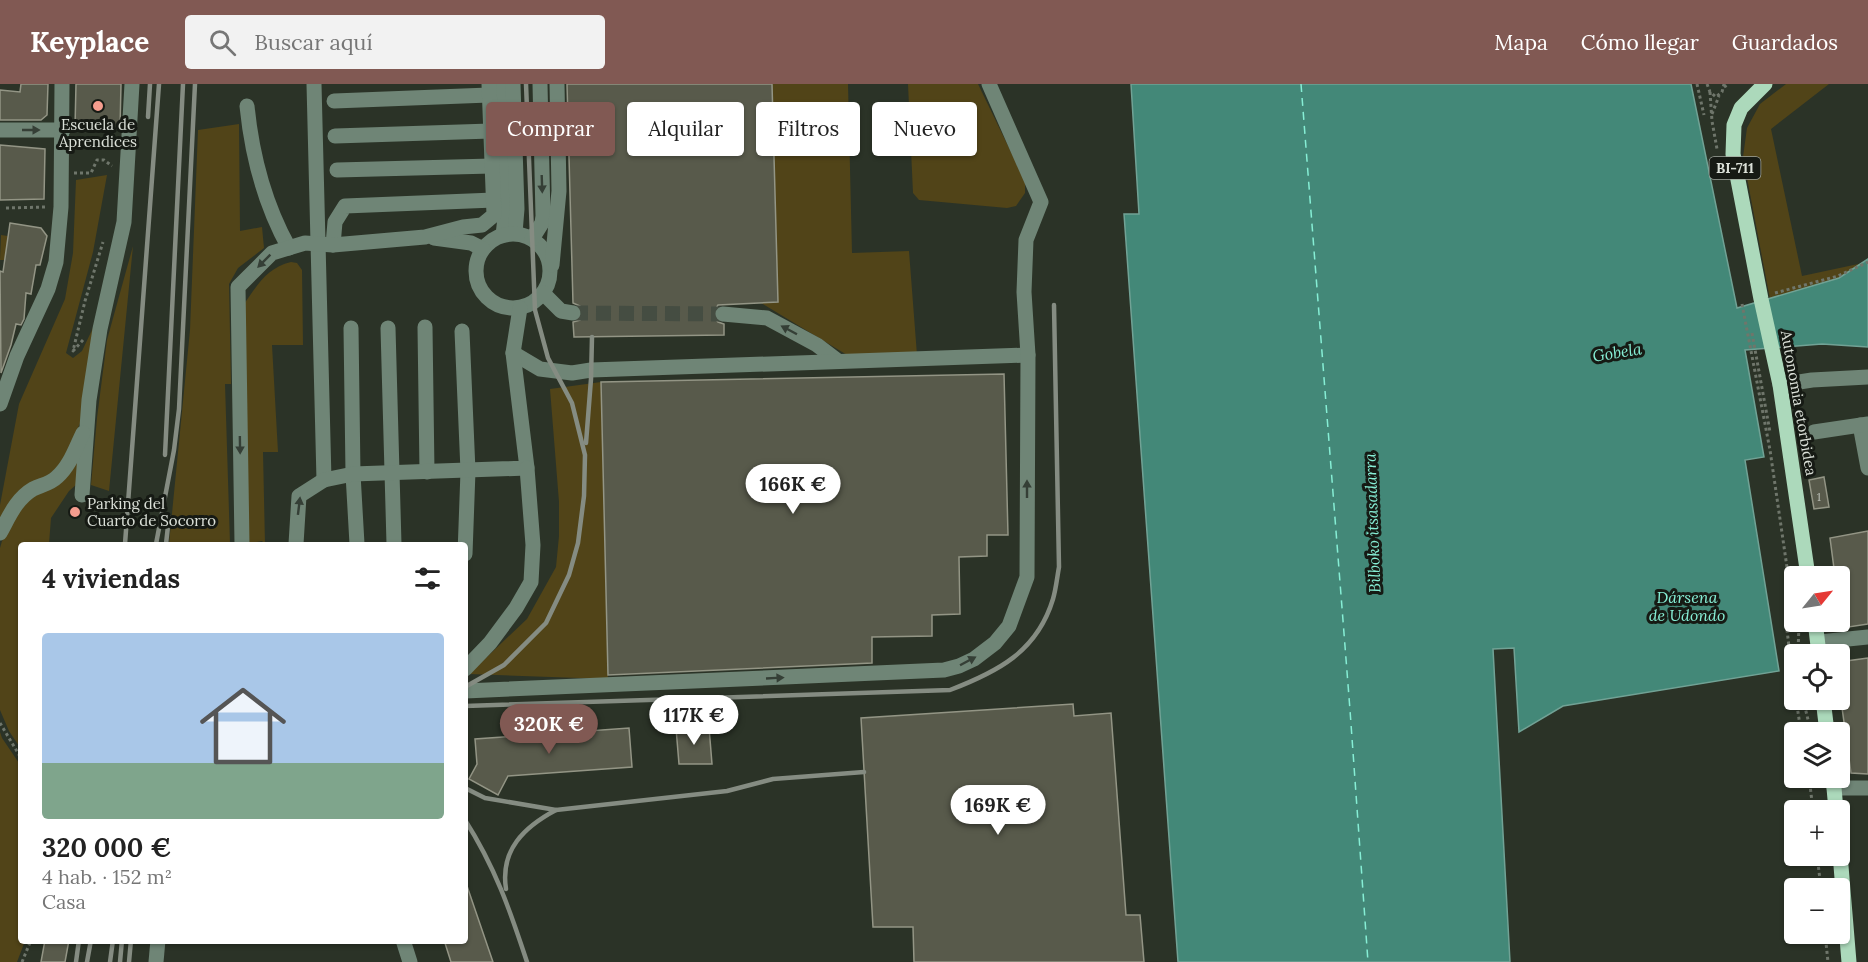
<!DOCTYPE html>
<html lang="es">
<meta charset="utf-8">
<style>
body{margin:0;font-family:Lora,serif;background:#f2f2f2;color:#222;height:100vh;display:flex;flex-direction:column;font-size:22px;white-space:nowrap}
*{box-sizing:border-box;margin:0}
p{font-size:20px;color:#767676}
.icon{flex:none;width:33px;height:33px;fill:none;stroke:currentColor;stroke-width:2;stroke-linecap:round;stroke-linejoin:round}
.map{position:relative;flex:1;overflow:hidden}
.details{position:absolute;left:18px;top:458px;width:450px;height:402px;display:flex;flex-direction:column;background:#fff;border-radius:6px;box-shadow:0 2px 4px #0004}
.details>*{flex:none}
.banner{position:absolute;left:486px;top:18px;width:570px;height:54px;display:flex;gap:12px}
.needle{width:39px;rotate:60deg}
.buttons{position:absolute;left:1784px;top:482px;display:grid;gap:12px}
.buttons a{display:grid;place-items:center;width:66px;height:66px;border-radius:6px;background:#fff;box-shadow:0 2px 4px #0004;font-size:30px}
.price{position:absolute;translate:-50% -51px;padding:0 14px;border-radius:21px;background:#fff;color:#222;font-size:20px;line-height:39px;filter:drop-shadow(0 2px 3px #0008)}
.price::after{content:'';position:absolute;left:50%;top:36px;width:18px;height:14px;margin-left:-9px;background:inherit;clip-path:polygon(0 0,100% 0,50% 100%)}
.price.current{background:#815953;color:#fff}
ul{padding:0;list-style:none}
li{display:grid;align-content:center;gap:12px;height:318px;padding:0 24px}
li span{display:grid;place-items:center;height:186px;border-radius:6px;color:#555}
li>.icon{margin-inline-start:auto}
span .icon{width:108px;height:108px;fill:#fffc;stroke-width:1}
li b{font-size:26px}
h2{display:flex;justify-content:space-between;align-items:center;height:72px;padding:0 24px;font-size:26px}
.tag{padding:0 21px;border-radius:6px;background:#fff;box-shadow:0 2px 4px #0004;font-size:21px;line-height:54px}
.tag.current{background:#815953;color:#fff}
header{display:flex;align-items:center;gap:36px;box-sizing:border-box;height:84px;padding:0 30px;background:#815953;color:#fff}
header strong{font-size:28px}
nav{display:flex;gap:33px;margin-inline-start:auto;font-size:21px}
.search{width:420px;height:54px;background:#f2f2f2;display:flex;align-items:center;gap:15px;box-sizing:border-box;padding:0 21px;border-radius:6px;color:#767676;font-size:22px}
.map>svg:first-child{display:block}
.green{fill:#514418}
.water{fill:#438878;stroke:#71a295;stroke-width:1.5}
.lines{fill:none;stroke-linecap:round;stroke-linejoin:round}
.ferry{stroke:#86eed5;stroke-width:1.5;stroke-dasharray:8 6;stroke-linecap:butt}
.building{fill:#585a4b;stroke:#939585;stroke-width:1.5}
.minor-tunnel{stroke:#454d42;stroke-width:15;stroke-dasharray:15 8;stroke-linecap:butt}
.path{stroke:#6f766b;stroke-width:3;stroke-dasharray:3 3;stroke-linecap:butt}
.minor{stroke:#6f8576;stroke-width:15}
.major{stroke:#acd9bb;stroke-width:15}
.rail{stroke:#858c82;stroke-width:4.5}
.oneway{fill:#353f36}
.poi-dot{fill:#f59d8e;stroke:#161a14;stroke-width:2}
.labels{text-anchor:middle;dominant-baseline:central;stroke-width:6;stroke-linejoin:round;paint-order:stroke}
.number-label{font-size:12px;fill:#babeb5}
.shield{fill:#161a14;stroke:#a0a59d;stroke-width:1.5}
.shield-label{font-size:14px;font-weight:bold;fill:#dbe0d8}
.poi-label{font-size:15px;fill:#dbe0d8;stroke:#161a14}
.street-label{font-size:15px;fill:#dbe0d8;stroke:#161a14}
.water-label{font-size:16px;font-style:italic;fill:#86eed5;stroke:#161a14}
</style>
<header>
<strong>Keyplace</strong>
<div class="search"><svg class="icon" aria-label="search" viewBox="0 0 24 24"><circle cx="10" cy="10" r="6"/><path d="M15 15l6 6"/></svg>Buscar aquí</div>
<nav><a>Mapa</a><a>Cómo llegar</a><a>Guardados</a></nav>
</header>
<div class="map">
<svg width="1868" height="878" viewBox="0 0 1868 878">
<rect width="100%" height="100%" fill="#2b3327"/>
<g class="green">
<path d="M772 0H848L852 169 909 167 917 271 857 277 761 219 778 217Z"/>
<path d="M908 0H978L1025 97V109L1016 122 1007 124 919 116 913 109Z"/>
<path d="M1786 0H1829L1771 45 1802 192 1863 179 1839 194 1770 215 1743 73 1747 44 1760 20Z"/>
<path d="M239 40 240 147 262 143 264 164 238 184 229 200 231 300H225L230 460H169L190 246 198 46Z"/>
<path d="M107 91 93 168 66 269 73 274 82 267 101 227 81 337 64 377 0 435V421L19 320 65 215 73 169 76 96Z"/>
<path d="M1 151 8 152 5 176H0Z"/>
<path d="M133 162 109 407 91 401 97 334 107 256Z"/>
<path d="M291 178 297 179 302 186 303 261H272L278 368H263L265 460 262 457 246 460 242 223C256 203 266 184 291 178Z"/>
<path d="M601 298 608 595 469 590 527 535 556 483 559 452V418L550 305Z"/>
<path d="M78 372 77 400 69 407 51 434 49 460H21V665L9 647 0 626V464C10 424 49 398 78 372Z"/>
<path d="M0 648 2 654 21 682V856L25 857 17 878H0Z"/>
</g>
<path class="water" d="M1131 0H1691L1737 224 1839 194 1868 175V263L1822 260 1745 266 1764 373 1745 376 1779 587 1563 622 1519 648 1514 564 1493 565 1510 878H1178L1124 130H1139Z"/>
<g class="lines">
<path class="ferry" d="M1301 0 1350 626 1368 878"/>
</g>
<g class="building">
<path d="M21 0H48L47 31 41 36H0V6L20 8Z"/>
<path d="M76 0H121L120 45 75 43Z"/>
<path d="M567 0H772L778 218 718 221 713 229 714 234 718 238 724 240V251L574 253 573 238 580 236 583 230 580 222 573 219Z"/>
<path d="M0 61 45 65 44 115 0 116Z"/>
<path d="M10 139 41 144 47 152 40 181H36L31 210 26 209 24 235 21 241 16 240 11 261 1 289 0 187 3 188Z"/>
<path d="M1004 290 1008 451H987V472L959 473 960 530 932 531V552L872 553V579L608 591 601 298Z"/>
<path d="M1824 393 1829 423 1814 425 1809 396Z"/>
<path d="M1868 447V540L1842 544 1839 523V492H1835L1830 454Z"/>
<path d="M1868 574V690L1851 689 1840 609 1844 610 1839 578Z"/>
<path d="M1073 620 1074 632 1111 629 1126 831H1140L1144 878H914L913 843H873L861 634Z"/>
<path d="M709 643 712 680H679L676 644Z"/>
<path d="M629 644 632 683 508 692 498 711 469 695 477 680 475 655Z"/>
<path d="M465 802H467L493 878H451L444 856H465Z"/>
<path d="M45 856H69L65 878H41Z"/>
</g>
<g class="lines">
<path class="minor-tunnel" d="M573 229 723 230"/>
<g class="path">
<path d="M1697 0 1704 31"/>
<path d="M1707 0 1710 8 1716 13 1722 8 1724 0"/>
<path d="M1724 3 1729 0"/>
<path d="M1710 8 1712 37 1717 65"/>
<path d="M1712 30 1719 12"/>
<path d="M74 58 116 57"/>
<path d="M74 89H91L97 76H104L112 82"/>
<path d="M6 124 46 123"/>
<path d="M1775 209 1838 192 1868 178"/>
<path d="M1742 220 1770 366 1791 511 1787 546 1794 605"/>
<path d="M1752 249 1770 348"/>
<path d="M83 256 73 267 85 217 103 158"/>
<path d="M1798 570 1799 539"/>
<path d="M1796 615 1801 648"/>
<path d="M1803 615 1811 648"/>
<path d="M0 639 21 674"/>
<path d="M1809 693 1813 726"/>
<path d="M1817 771 1821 804"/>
<path d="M1825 849 1828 878"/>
<path d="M22 878 31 856"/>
</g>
<g class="minor">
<path d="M314 0 324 396"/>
<path d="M502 0 506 125 503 151"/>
<path d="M513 0 517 125 515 149"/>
<path d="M334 17 489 11"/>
<path d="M247 22C252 72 264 119 289 164"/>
<path d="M0 46H63"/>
<path d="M335 52 491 47"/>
<path d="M337 86 492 82"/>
<circle cx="513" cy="187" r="37"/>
<path d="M434 154 471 159 483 165"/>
<path d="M532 155 542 139 543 132 540 0"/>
<path d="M333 161 335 138 345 122 494 116"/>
<path d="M552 181 559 107 557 0"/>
<path d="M543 209 561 227 573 229"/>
<path d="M723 230 767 234 817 261 838 277"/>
<path d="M425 243 427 388"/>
<path d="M351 244 353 390 357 460"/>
<path d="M388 244 394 460"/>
<path d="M462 247 468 387 465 470"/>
<path d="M513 269 540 285 572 289 591 286 1028 271"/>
<path d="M1780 301 1812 296 1868 293"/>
<path d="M0 320 17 272 48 205 56 178 61 123 62 0"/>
<path d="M1860 341 1868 384"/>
<path d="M1814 348 1868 340"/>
<path d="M82 411 89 316 100 245 124 138 132 0"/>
<path d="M0 449C9 433 16 415 33 405 41 401 50 400 57 393 70 382 76 363 83 349"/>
<path d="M242 460 238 203 272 169 305 159 333 161 425 153 463 143 482 141 494 131 489 0"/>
<path d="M296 460 299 412 324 396 353 390 527 384 513 269 520 224"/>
<path d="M1819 558 1868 553"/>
<path d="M465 585 490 559 516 524 531 498 533 461 527 384"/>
<path d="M465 607 944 586 959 582 974 575 995 559 1009 542 1027 493 1028 271 1024 208 1026 156 1041 118 989 0"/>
<path d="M1834 704H1868"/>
<path d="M403 856 410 878"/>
<path d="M156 878 158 856"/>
</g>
<g class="major">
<path d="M1765 0 1741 24 1734 41 1733 70 1761 215 1780 301 1808 492"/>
<path d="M1815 537 1819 570"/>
<path d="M1823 615 1827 648"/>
<path d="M1833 693 1836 726"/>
<path d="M1839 758 1849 878"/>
</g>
<g class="rail">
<path d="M148 33 150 0"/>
<path d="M586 359 591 295 592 253"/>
<path d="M165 371 183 0"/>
<path d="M125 460 159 0"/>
<path d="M156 460 174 366 179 325 195 0"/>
<path d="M166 460 169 433"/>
<path d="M465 603 504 581 546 539 569 491 578 459 584 412 585 371 572 319 548 274 535 226 526 0"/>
<path d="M465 622 950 606C997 588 1037 568 1053 515 1056 505 1057 494 1059 483L1054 221"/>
<path d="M465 704 485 714 556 726 727 707 773 695 864 688"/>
<path d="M465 736C495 783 510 826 527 878"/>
<path d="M506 805C500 766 524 743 556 726"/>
<path d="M76 878 79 856"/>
<path d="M87 878 91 856"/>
<path d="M110 878 113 856"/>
<path d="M120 878 122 856"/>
<path d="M129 878 131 856"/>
</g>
</g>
<defs><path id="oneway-solid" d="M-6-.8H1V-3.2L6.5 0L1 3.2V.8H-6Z" transform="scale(1.5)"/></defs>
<g class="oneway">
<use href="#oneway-solid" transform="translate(31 46)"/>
<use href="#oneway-solid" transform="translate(542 100) rotate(88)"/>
<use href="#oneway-solid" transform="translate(264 177) rotate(135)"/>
<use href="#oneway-solid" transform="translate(789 246) rotate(-152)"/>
<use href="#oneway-solid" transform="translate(240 361) rotate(89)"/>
<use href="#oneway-solid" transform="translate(1027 405) rotate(-90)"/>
<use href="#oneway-solid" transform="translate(299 422) rotate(-83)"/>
<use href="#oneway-solid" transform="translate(968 577) rotate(-28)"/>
<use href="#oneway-solid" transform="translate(775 594) rotate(-3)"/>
</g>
<g class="poi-dot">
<circle cx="98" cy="22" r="6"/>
<circle cx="75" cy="428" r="6"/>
</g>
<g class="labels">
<g class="number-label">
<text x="1819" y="412">1</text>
</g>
<rect class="shield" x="1709.5" y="73" width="51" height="22" rx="4.5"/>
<g class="shield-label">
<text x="1735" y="84">BI-711</text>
</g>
<g class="poi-label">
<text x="98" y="40">Escuela de<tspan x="98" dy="17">Aprendices</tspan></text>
<text x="87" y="419" text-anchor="start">Parking del<tspan x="87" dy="17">Cuarto de Socorro</tspan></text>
</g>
<g class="street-label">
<text transform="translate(1799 319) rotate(80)">Autonomia etorbidea</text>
</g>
<g class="water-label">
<text transform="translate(1617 268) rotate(-9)">Gobela</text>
<text transform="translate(1372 439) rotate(-92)">Bilboko itsasadarra</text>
<text x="1687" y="513">Dársena<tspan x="1687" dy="18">de Udondo</tspan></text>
</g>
</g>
</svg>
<div class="buttons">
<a><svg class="needle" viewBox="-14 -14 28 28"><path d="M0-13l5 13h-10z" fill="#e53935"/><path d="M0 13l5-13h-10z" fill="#767676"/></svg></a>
<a><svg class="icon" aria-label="locate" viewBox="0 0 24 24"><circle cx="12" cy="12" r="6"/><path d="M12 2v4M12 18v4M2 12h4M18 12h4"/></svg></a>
<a><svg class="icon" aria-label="layers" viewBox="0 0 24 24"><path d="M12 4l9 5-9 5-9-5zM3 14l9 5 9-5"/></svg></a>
<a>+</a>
<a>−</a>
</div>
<b class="price" style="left:793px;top:431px">166K €</b>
<b class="price" style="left:694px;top:662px">117K €</b>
<b class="price current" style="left:549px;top:671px">320K €</b>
<b class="price" style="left:998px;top:752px">169K €</b>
<div class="banner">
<a class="tag current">Comprar</a>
<a class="tag">Alquilar</a>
<a class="tag">Filtros</a>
<a class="tag">Nuevo</a>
</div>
<section class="details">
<h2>4 viviendas<svg class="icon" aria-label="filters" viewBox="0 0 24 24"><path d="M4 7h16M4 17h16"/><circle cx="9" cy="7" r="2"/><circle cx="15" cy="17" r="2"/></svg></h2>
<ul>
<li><span style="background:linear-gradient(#a9c7e8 70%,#7fa58c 0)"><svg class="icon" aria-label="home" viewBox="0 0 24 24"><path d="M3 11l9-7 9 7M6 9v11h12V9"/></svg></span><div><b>320 000 €</b><p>4 hab. · 152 m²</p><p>Casa</p></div></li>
</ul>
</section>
</div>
